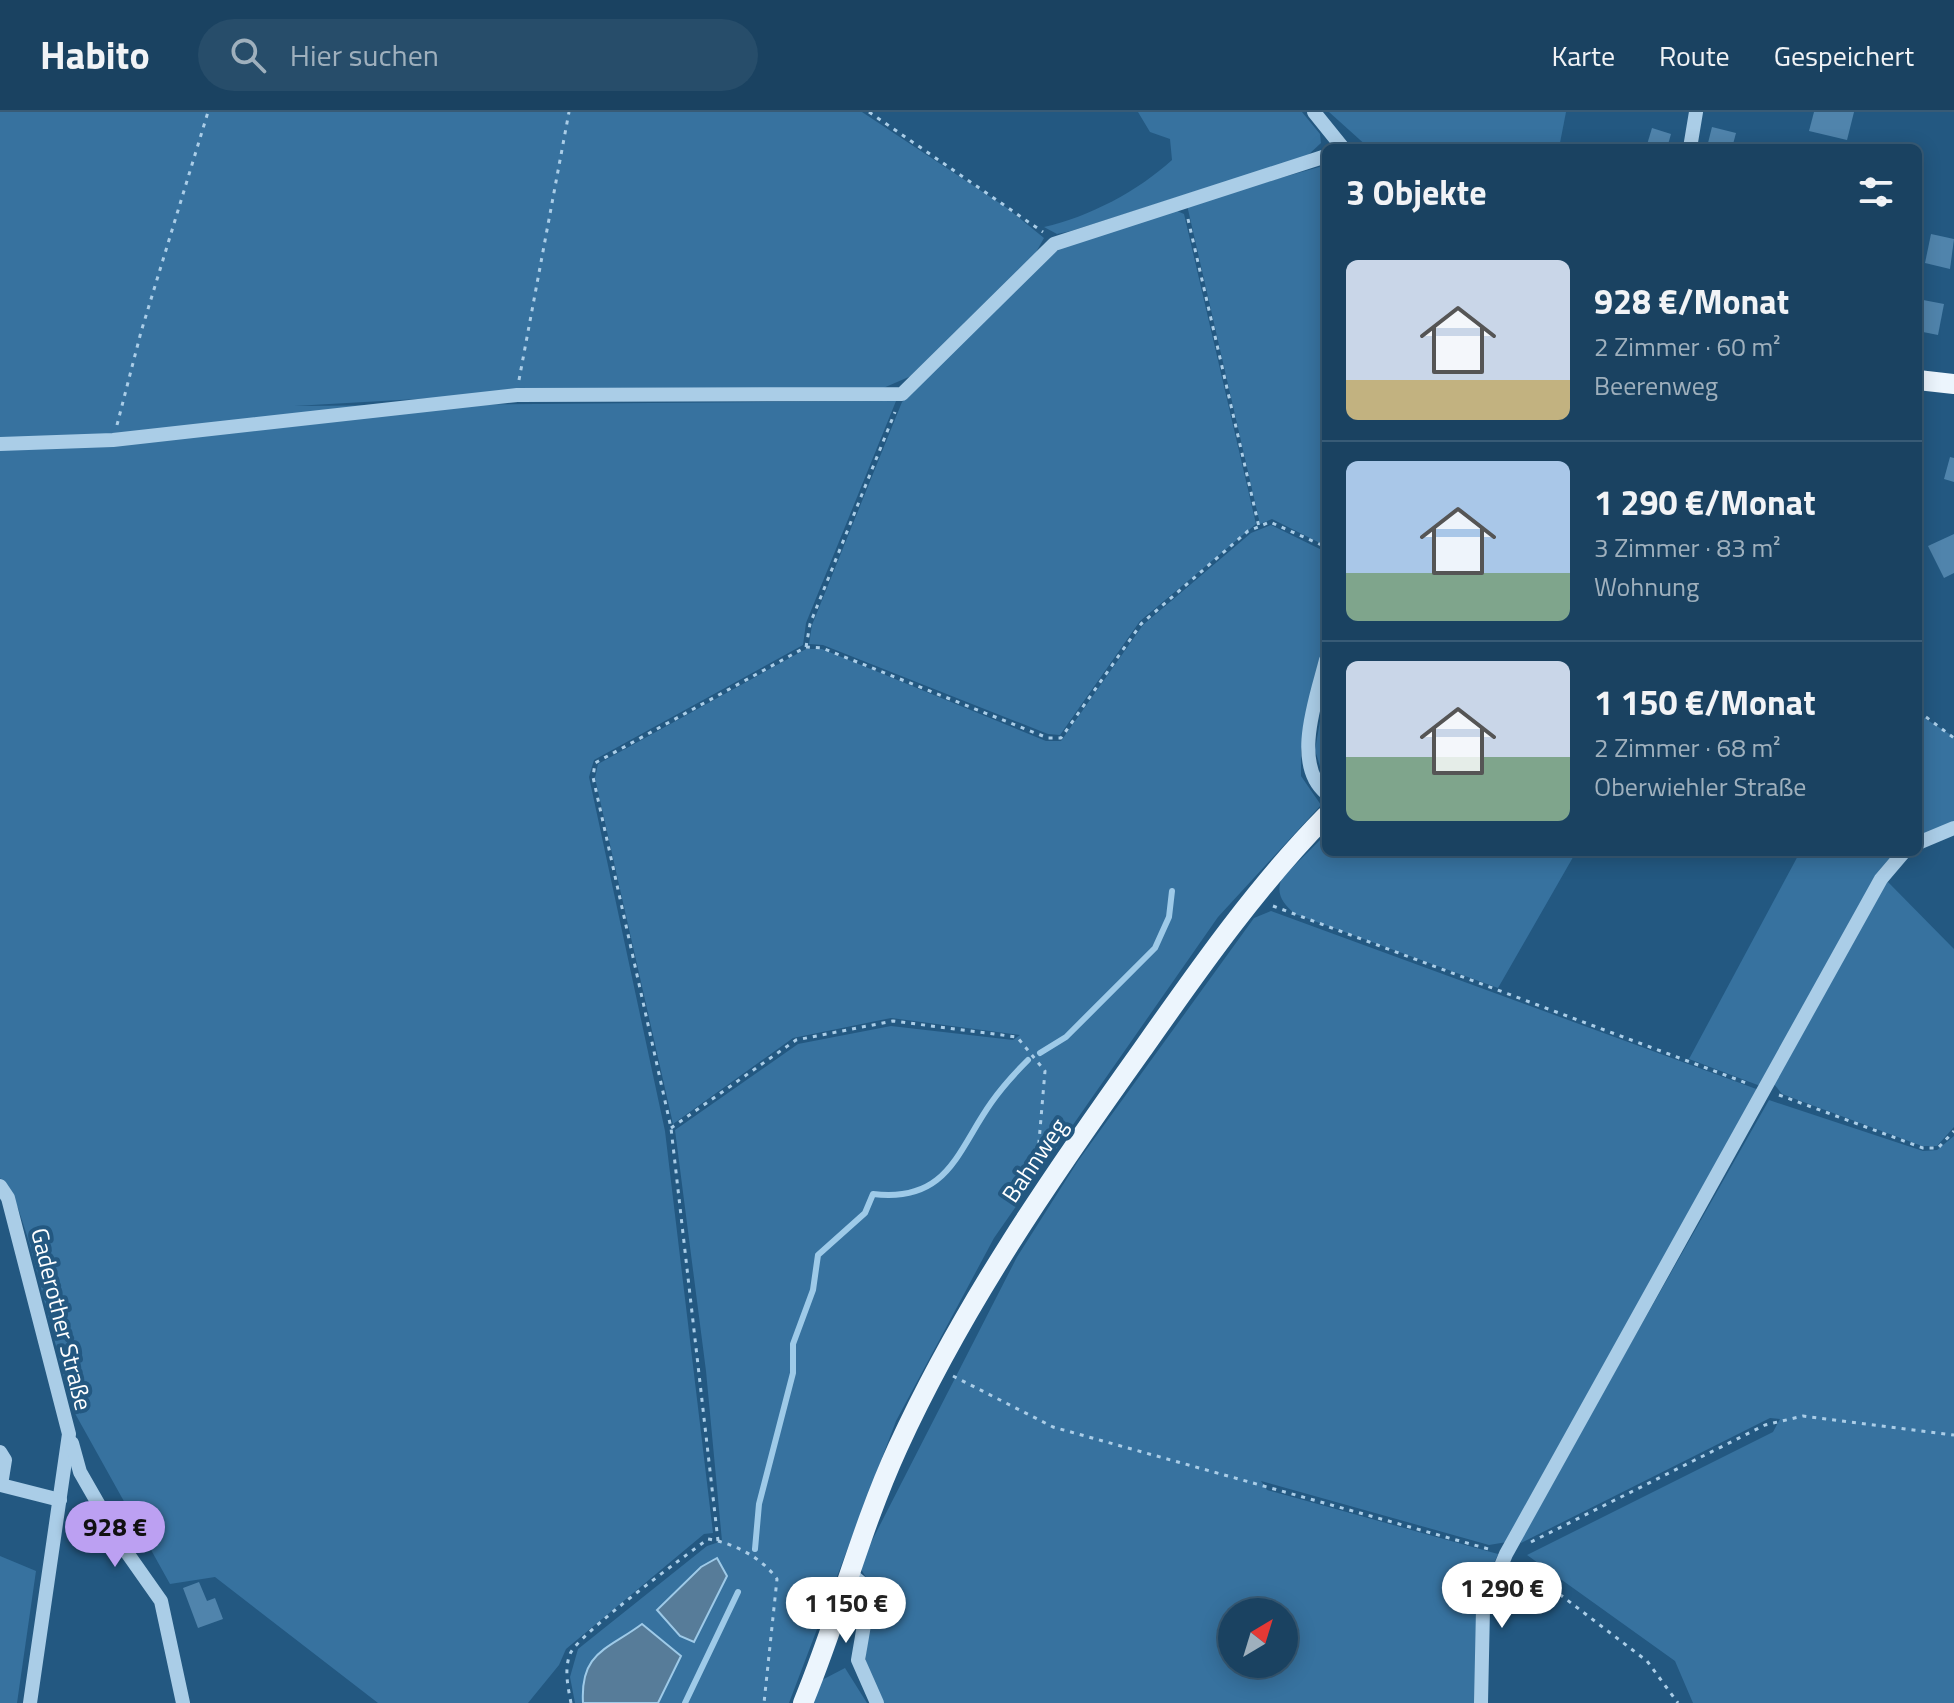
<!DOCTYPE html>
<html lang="de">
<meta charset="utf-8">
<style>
body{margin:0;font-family:"Titillium Web",sans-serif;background:#274d6a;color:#f1f3f6;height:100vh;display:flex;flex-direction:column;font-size:30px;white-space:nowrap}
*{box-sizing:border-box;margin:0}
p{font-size:26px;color:#9fb0bd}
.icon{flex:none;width:44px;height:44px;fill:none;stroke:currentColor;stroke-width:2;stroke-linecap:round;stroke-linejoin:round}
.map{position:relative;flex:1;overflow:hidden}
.details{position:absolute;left:1322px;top:32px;width:600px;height:712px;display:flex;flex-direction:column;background:#1a4261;border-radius:12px;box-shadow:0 4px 20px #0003,0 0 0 2px #385b76}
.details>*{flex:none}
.needle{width:52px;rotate:38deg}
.fabs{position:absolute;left:1218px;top:1486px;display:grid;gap:16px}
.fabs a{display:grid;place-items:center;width:80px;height:80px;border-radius:50%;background:#1a4261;box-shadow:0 4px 20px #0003,0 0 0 2px #385b76;font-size:40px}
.price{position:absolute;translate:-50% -68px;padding:0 18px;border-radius:28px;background:#fff;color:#222;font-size:26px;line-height:52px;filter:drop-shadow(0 2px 4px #0008)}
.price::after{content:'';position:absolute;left:50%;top:48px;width:24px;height:18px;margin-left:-12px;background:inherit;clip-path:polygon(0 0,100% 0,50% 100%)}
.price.selected{background:#bca0f2;color:#111}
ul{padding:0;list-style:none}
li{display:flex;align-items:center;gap:24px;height:200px;padding:0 24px}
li+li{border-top:2px solid #385b76}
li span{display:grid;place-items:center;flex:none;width:224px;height:160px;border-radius:12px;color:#555}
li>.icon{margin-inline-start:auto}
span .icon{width:96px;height:96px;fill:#fffc;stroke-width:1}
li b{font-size:34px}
h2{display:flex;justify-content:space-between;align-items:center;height:96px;padding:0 24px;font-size:34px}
header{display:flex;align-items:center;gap:48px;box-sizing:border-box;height:112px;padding:0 40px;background:#1a4261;border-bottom:2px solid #385b76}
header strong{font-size:38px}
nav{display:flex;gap:44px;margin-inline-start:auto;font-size:28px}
.search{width:560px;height:72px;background:#274d6a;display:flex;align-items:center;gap:20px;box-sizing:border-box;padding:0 28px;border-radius:44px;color:#9fb0bd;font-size:30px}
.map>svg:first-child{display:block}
.green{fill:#37729f;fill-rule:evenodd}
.water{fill:#577c99;stroke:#9ecae8;stroke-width:2}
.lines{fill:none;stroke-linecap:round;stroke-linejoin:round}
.stream{stroke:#9ecae8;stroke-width:6}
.building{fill:#5084ac}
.path{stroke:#aacde7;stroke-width:3;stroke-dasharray:4 6;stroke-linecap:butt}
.minor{stroke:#aacde7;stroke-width:14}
.major{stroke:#ecf5fd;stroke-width:20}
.labels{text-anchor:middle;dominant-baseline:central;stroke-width:8;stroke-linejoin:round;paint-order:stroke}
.street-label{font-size:24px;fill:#fff;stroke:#235881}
</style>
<header>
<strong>Habito</strong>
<div class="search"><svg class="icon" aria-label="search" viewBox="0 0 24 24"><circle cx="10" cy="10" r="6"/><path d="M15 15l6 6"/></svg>Hier suchen</div>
<nav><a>Karte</a><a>Route</a><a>Gespeichert</a></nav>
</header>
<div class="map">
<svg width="1954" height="1591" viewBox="0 0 1954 1591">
<rect width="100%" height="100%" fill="#235881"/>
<g class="green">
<path d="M0 0H862L1007 96 1044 126 1035 142 911 264 881 277 521 281 294 294 896 289 806 511 803 533 594 648 589 665 665 1019 713 1421 704 1422 566 1537 559 1553 528 1591H378L215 1465 170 1472 72 1296 30 1133 18 1096 0 1066Z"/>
<path d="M1138 0H1302L1320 22 1321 31 1307 44 1071 119 1057 122 1044 115C1089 105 1138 79 1172 48L1170 27 1150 20Z"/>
<path d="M1329 0H1566L1559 36H1369Z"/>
<path d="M1326 53V434L1272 407 1260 412 1187 93Z"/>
<path d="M1175 98 1184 102 1256 412 1140 509 1060 623 1048 622 823 533 809 532 812 513 902 290 1046 145 1067 133Z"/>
<path d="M1271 413 1326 440V522L1301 639V664L1321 693 1218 805 994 1126 896 1309 789 1591H658L681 1544 642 1512C608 1534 580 1545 583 1591H575L570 1565 578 1537 707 1434 722 1429 706 1259 675 1018 798 932 891 914 1013 928 1020 923 891 906 793 926 673 1012 595 666 598 652 806 537H822L1046 629H1061L1143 513 1251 421ZM678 1478 695 1530 680 1524 657 1497Z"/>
<path d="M1326 574V674L1315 638Z"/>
<path d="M1918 602 1954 625V712L1918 727Z"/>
<path d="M1326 722V740H1576L1498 876 1295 802C1283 791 1275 782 1282 766Z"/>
<path d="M1800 740H1895L1763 975 1689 947Z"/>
<path d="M1886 768 1954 837V1015L1937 1034H1922L1782 982 1774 972Z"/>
<path d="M1271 799 1759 978 1507 1430 1489 1433 1261 1369 1267 1378 1498 1442 1479 1486 1477 1591H884L865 1551 873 1477 859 1454 1017 1145 1078 1049 1212 864 1254 806ZM1232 1500H1284V1552H1232Z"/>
<path d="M1769 988 1923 1039 1937 1038 1954 1024V1591H1693L1675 1549 1527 1443 1773 1320 1780 1307 1770 1306 1521 1431 1522 1423Z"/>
<path d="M0 1444 36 1459 17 1591H0Z"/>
<path d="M845 1556 867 1591H813L820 1569Z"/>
</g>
<g class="water">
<path d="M717 1446 727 1464 694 1530 680 1524 657 1498 701 1455Z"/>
<path d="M642 1512 681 1544 658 1591H583C580 1540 607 1538 642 1512Z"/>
</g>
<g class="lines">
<g class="stream">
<path d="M1040 941 1066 925 1155 836 1169 805 1172 779"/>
<path d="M755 1437 759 1392 793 1261V1232L813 1178 818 1143 865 1101 873 1082C948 1091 957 1039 991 991 1002 975 1015 961 1028 948"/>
<path d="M685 1591 738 1480"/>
</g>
</g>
<g class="building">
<path d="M1814 0H1854L1847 28 1809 19Z"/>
<path d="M1712 15 1736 21 1732 36 1707 35Z"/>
<path d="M1652 16 1671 22 1667 36H1646Z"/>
<path d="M1931 122 1954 127 1950 157 1925 151Z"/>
<path d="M1918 187 1944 192 1938 223 1918 219Z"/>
<path d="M1950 345 1954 346V370L1944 367Z"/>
<path d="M1954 422V461L1944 466 1928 434Z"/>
<path d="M199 1470 207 1489 215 1486 223 1507 198 1516 183 1476Z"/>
</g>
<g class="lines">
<g class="path">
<path d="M869 0 1043 120"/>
<path d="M1188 107 1259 415"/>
<path d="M519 268 569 0"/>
<path d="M117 313 141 220 208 0"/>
<path d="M806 535 810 512 895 300"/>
<path d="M1918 599 1954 626"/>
<path d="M1273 794 1749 972"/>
<path d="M1779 983 1923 1036H1938L1954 1019"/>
<path d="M671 1016 796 928 893 909 1017 925 1045 959 1037 1053"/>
<path d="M953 1264 1053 1315 1492 1438"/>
<path d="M718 1429 671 1016 593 665 595 651 806 535 822 536 1048 626H1061L1141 512 1248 419 1270 410 1326 435"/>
<path d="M1531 1430 1765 1313 1803 1304 1954 1323"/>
<path d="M1520 1452 1647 1549 1678 1591"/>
<path d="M571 1591C568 1575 564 1558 570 1542 578 1522 685 1444 708 1427 734 1431 762 1446 777 1467L764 1591"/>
</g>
<g class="minor">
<path d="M1314 0 1343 36"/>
<path d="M1690 36 1696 0"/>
<path d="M0 332 113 328 517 283 902 282 1054 132 1326 44"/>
<path d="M1326 548C1317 584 1291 652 1326 681"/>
<path d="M1918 731 1954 716"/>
<path d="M0 1074 8 1086 69 1322 30 1591"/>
<path d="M72 1331 80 1360 123 1435 161 1489 183 1591"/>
<path d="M0 1340 5 1348 1 1373 60 1388"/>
<path d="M848 1460 870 1478 858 1548 877 1591"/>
<path d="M1481 1591 1483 1497 1506 1442 1881 767 1904 740"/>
</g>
<g class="major">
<path d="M1918 268 1954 272"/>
<path d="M803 1591C838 1507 860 1418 898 1335 963 1193 1052 1064 1142 938 1199 857 1257 774 1326 704"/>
</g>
</g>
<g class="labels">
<g class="street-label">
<text transform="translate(1034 1048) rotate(-56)">Bahnweg</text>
<text transform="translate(62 1207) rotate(76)">Gaderother Straße</text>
</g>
</g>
</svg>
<div class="fabs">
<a><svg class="needle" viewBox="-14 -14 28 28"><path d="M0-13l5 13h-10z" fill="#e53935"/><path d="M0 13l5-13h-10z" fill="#9fb0bd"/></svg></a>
</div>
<b class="price selected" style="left:115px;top:1457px">928 €</b>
<b class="price" style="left:1502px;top:1518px">1 290 €</b>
<b class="price" style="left:846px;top:1533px">1 150 €</b>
<section class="details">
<h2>3 Objekte<svg class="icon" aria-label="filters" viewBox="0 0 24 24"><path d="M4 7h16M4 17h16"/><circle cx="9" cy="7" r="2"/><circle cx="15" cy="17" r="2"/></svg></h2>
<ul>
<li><span style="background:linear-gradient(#c9d6e8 75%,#c2b280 0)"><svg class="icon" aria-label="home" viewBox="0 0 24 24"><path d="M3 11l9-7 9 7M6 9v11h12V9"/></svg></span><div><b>928 €/Monat</b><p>2 Zimmer · 60 m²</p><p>Beerenweg</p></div></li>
<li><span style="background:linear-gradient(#a9c7e8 70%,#7fa58c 0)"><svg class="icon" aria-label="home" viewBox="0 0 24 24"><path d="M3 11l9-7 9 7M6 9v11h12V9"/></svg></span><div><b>1 290 €/Monat</b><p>3 Zimmer · 83 m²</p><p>Wohnung</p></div></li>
<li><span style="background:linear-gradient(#c9d6e8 60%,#7fa58c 0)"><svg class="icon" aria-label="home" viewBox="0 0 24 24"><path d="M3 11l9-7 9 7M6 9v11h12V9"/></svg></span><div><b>1 150 €/Monat</b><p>2 Zimmer · 68 m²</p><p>Oberwiehler Straße</p></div></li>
</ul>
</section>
</div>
